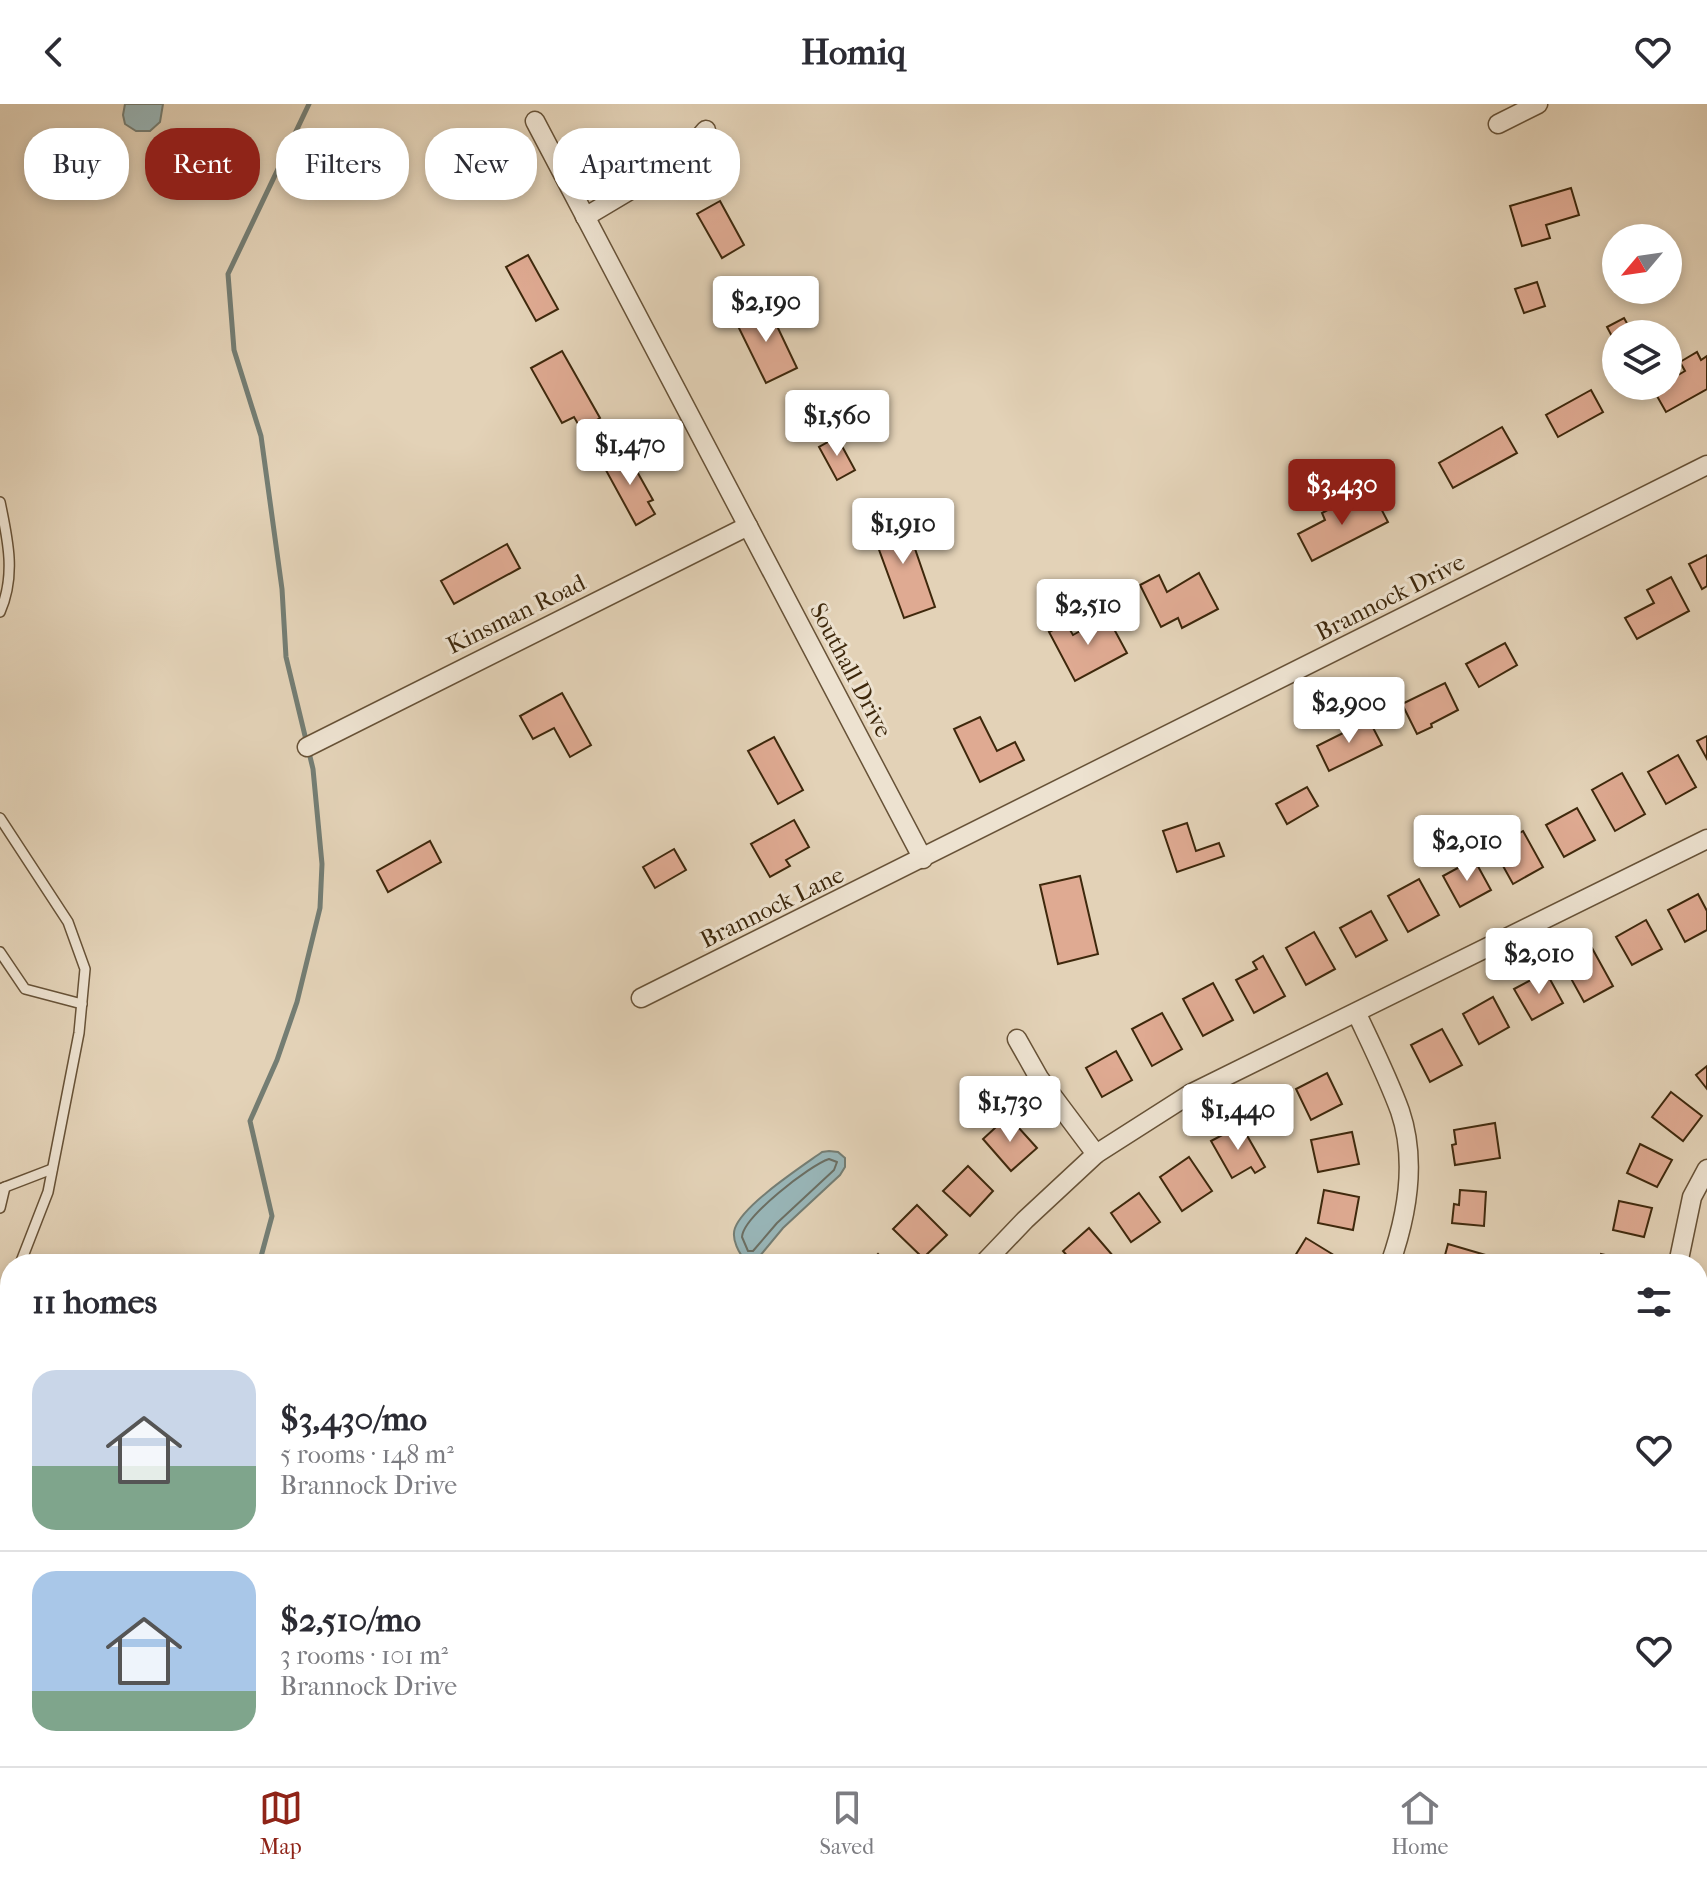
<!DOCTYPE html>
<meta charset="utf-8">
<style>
body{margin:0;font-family:"IM FELL French Canon",serif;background:#f2f2f3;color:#2b2b33;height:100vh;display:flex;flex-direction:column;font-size:30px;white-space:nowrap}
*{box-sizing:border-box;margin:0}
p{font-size:26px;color:#7c7c81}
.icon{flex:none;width:44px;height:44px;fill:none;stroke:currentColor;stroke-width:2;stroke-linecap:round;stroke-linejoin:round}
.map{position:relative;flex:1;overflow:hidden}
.details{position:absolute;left:0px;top:1150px;width:1708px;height:512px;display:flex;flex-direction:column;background:#fff;border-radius:32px 32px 0 0;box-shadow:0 4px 12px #0003}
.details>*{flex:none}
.hud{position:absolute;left:24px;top:24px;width:800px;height:72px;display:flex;gap:16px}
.needle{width:52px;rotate:241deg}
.controls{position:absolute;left:1602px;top:120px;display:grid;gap:16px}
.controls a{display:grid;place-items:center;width:80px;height:80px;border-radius:50%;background:#fff;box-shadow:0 4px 12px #0003;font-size:40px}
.price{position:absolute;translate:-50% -68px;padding:0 18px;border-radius:8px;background:#fff;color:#222;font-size:26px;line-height:52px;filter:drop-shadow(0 2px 4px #0008)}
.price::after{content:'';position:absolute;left:50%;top:48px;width:24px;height:18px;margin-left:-12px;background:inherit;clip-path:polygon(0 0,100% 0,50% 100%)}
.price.on{background:#8f2418;color:#fff}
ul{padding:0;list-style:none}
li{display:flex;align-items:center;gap:24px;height:200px;padding:0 32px}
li+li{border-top:2px solid #e1e1e2}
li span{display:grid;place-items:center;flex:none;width:224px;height:160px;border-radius:24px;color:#555}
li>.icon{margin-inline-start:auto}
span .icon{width:96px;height:96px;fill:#fffc;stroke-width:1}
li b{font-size:34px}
h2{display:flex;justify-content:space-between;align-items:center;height:96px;padding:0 32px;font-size:34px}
.chip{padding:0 28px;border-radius:32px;background:#fff;box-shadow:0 4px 12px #0003;font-size:28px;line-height:72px}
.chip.on{background:#8f2418;color:#fff}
header{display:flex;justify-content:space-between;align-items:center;height:104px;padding:0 32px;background:#fff;font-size:36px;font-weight:800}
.menu{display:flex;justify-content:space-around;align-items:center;height:112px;border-top:2px solid #e1e1e2;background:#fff;font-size:22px;color:#7c7c81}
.menu a{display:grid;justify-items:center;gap:4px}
.menu .on{color:#8f2418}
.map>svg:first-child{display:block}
.green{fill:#aebd92;stroke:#76724f;stroke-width:2}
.water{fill:#98b5b7;stroke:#747d73;stroke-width:2}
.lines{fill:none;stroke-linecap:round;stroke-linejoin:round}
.shore{stroke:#6b6e62;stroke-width:2}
.stream{stroke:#747d73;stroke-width:5}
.building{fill:#dfaa92;stroke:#3e280c;stroke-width:2}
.lane-casing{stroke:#675237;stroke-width:12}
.street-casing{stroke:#675237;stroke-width:21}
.highway-casing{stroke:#3e280c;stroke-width:35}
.lane{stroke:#ede2d0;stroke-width:9}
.street{stroke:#ede2d0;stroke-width:18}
.highway{stroke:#e2b97c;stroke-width:32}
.labels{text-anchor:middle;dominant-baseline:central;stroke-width:6;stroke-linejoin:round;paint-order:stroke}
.street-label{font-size:24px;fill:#3e280c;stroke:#ede2d0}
</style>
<header><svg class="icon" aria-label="back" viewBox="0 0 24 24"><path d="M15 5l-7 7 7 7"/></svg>Homiq<svg class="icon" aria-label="heart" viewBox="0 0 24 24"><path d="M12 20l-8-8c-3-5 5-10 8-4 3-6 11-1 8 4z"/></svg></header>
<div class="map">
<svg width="1707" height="1662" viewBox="0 0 1707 1662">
<rect width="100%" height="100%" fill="#e3d2b7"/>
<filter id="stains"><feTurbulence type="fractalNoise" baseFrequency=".0025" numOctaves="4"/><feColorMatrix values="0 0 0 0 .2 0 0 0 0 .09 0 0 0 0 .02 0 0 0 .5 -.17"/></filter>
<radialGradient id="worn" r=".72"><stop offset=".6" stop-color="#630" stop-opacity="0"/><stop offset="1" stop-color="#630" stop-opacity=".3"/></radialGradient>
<g class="green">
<path d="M880 1652H1004L1017 1662H882Z"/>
<path d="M1503 1652H1545L1555 1662H1492Z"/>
</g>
<g class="water">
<path d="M125 0H163L160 18 150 27H136L125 20 123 11Z"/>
<path d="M829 1047 838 1048 845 1054V1063L840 1071 783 1124 759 1153 747 1158C739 1150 731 1135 735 1124 744 1100 801 1063 822 1048Z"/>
</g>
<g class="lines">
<path class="shore" d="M829 1055 837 1058 834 1066 777 1119 753 1147H748L742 1133C743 1113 810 1061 829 1055Z"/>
<g class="stream">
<path d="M259 1160 272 1112 250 1017 277 956 297 898 320 804 322 760 313 665 286 553 282 485 261 332 234 246 228 170 309 0"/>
<path d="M351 1662V1652"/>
</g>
</g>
<g class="building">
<path d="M1571 84 1579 111 1546 121 1550 134 1522 142 1510 102Z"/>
<path d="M720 97 744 141 722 154 697 110Z"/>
<path d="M528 151 558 205 536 217 506 163Z"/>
<path d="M1537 178 1545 202 1524 209 1515 185Z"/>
<path d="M767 201 797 264 766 279 735 216Z"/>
<path d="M1624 214 1633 230H1616V240L1607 223Z"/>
<path d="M562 247 600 314 581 325 574 313 562 319 531 264Z"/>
<path d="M1697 248 1701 256 1707 252V285L1666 308 1653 285 1668 282V277L1685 267 1680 258Z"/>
<path d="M1591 286 1603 308 1558 333 1546 311Z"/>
<path d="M1502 323 1517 349 1453 384 1439 359Z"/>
<path d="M837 333 855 366 837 376 819 343Z"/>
<path d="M625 346 653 396 648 398 655 410 636 421 602 359Z"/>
<path d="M1374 391 1388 418 1312 457 1298 430 1325 416 1322 409 1337 401 1341 408Z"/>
<path d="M903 410 935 503 904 514 870 421Z"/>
<path d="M507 440 520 464 454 500 441 477Z"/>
<path d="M1707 451V482L1702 485 1689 460Z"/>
<path d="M1199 469 1218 505 1182 524 1178 514 1161 523 1140 481 1159 471 1167 488Z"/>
<path d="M1671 473 1689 507 1637 535 1625 514 1654 499 1647 486Z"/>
<path d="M1107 512 1127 549 1075 577 1049 528 1066 519 1073 531Z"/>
<path d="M1505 539 1517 561 1479 583 1466 560Z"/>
<path d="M1445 579 1458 606 1431 620 1432 623 1417 630 1402 600Z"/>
<path d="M562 589 591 641 570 653 554 624 533 635 520 612Z"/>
<path d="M980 613 997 647 1015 638 1024 656 980 678 954 625Z"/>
<path d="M1369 616 1382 641 1329 667 1317 642Z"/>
<path d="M1707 632V655L1697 637Z"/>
<path d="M774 633 803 686 778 700 748 647Z"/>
<path d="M1678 651 1696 683 1666 700 1648 668Z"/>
<path d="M1622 669 1645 710 1615 727 1592 686Z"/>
<path d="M1307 683 1318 702 1287 720 1276 700Z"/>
<path d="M1577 704 1595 736 1564 753 1546 721Z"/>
<path d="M794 716 809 743 786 756 790 762 770 773 751 740Z"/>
<path d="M1187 719 1196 747 1219 739 1224 752 1177 768 1163 727Z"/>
<path d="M1523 727 1543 763 1513 780 1493 744Z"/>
<path d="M430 737 441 758 388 788 377 767Z"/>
<path d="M674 745 686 766 655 784 643 763Z"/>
<path d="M1474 755 1491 786 1460 803 1443 772Z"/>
<path d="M1080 772 1098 850 1058 860 1040 781Z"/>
<path d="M1419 775 1439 811 1408 828 1388 792Z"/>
<path d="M1698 790 1707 807V826L1685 838 1668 806Z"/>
<path d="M1371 807 1387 836 1356 853 1340 824Z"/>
<path d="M1646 816 1662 845 1632 861 1616 833Z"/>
<path d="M1314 828 1335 865 1306 881 1286 844Z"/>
<path d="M1592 844 1613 882 1584 898 1563 860Z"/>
<path d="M1263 852 1285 892 1254 909 1236 876 1257 865 1253 858Z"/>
<path d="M1546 868 1563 899 1532 916 1514 885Z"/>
<path d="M1213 879 1233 916 1203 932 1183 895Z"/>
<path d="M1493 893 1509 923 1479 940 1463 910Z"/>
<path d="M1162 909 1182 945 1152 962 1132 925Z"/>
<path d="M1442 925 1462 961 1430 978 1411 941Z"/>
<path d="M1116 947 1132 976 1102 993 1086 964Z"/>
<path d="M1707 962V985L1696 971Z"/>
<path d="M1327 969 1342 1000 1311 1016 1296 985Z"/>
<path d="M1671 988 1702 1012 1683 1037 1652 1013Z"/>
<path d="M1008 1012 1037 1044 1011 1067 983 1035Z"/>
<path d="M1495 1019 1500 1054 1455 1061 1452 1041 1456 1040 1454 1026Z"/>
<path d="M1241 1021 1265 1063 1255 1069 1251 1063 1232 1074 1211 1037Z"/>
<path d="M1352 1028 1359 1060 1318 1068 1311 1036Z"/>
<path d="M1640 1040 1672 1056 1657 1083 1627 1069Z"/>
<path d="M1189 1053 1212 1087 1182 1107 1160 1073Z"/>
<path d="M968 1062 993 1087 970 1112 943 1087Z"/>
<path d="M1324 1086 1359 1093 1353 1126 1318 1119Z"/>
<path d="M1460 1086 1486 1088 1484 1122 1452 1119 1454 1100 1459 1101Z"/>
<path d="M1139 1089 1160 1118 1131 1138 1111 1109Z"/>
<path d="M1619 1097 1652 1104 1644 1133 1613 1126Z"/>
<path d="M917 1101 947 1131 923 1154 893 1125Z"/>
<path d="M1089 1124 1120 1160H1074L1063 1147Z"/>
<path d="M1306 1134 1342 1156 1340 1160H1290Z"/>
<path d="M1448 1140 1489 1152 1487 1160H1449L1450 1156 1444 1155Z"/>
<path d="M878 1150 888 1160H868Z"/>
<path d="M1601 1150 1640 1159V1160H1599Z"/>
<path d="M1698 1291 1707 1293 1701 1327 1698 1326Z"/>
<path d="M1707 1529V1566L1698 1560V1543Z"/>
<path d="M1122 1652H1155L1152 1662H1135L1120 1657Z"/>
<path d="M1183 1652H1218L1217 1662H1181Z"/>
<path d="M1242 1652H1276L1277 1662H1242Z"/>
<path d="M1302 1652H1337L1339 1662H1304Z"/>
</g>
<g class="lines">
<defs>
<g id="lane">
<path d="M0 398C8 436 16 472 0 508"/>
<path d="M0 714 68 818 85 865 79 929 48 1088 20 1160"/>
<path d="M0 848 25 885 82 900"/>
<path d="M0 1085 52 1065"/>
<path d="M0 1104 5 1083"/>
<path d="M0 1211 10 1185"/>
<path d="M0 1434 10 1448"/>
<path d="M167 1652 179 1662"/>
</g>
<g id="street">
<path d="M535 17 923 755"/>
<path d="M1498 20 1538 0"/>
<path d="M585 113 679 57 706 26"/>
<path d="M307 643 748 422"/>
<path d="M641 894 1707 361"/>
<path d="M1357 910C1372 942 1388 974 1400 1007 1417 1057 1407 1112 1390 1160"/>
<path d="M1017 935 1039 974 1096 1050"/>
<path d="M983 1160 1025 1116 1096 1050 1190 990 1707 735"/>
<path d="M1678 1160 1692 1093 1707 1065"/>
<path d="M1698 1246 1707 1248"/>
</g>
<g id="highway">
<path d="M0 1576 10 1589"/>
<path d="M56 1652 63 1662"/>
</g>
</defs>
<use href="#lane" class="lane-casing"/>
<use href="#street" class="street-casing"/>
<use href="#highway" class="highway-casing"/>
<use href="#lane" class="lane"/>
<use href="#street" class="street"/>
<use href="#highway" class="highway"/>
</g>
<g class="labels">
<g class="street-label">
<text transform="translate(1390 493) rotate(-27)">Brannock Drive</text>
<text transform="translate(516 510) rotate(-26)">Kinsman Road</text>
<text transform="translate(851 566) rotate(62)">Southall Drive</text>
<text transform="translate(772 803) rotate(-26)">Brannock Lane</text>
</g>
</g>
<rect width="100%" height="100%" filter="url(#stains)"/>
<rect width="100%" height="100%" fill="url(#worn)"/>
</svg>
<div class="controls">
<a><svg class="needle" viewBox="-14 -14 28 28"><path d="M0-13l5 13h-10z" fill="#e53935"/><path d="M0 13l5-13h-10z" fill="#7c7c81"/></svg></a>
<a><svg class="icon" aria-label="layers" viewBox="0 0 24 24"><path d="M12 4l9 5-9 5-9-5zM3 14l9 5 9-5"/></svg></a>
</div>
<b class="price" style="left:766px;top:240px">$2,190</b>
<b class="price" style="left:837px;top:354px">$1,560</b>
<b class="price" style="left:630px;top:383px">$1,470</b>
<b class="price on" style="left:1342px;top:423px">$3,430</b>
<b class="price" style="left:903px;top:462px">$1,910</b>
<b class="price" style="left:1088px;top:543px">$2,510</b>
<b class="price" style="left:1349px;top:641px">$2,900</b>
<b class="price" style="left:1467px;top:779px">$2,010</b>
<b class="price" style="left:1539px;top:892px">$2,010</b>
<b class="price" style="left:1010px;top:1040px">$1,730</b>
<b class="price" style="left:1238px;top:1048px">$1,440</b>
<div class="hud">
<a class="chip">Buy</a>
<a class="chip on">Rent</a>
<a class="chip">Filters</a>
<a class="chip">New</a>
<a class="chip">Apartment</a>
</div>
<section class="details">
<h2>11 homes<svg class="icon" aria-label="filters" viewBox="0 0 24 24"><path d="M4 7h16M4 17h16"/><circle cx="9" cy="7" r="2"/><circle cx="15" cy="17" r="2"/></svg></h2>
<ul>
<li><span style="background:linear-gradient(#c9d6e8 60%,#7fa58c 0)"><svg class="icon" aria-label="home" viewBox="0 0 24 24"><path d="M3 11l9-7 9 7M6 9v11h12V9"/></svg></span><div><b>$3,430/mo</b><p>5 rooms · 148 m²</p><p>Brannock Drive</p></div><svg class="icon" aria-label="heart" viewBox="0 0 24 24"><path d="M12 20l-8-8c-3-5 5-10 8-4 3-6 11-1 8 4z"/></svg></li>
<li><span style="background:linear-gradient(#a9c7e8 75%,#7fa58c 0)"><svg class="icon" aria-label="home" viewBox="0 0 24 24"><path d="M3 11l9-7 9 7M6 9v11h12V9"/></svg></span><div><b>$2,510/mo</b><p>3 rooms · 101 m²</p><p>Brannock Drive</p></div><svg class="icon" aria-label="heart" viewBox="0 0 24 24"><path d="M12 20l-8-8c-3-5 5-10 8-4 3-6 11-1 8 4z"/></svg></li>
</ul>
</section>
</div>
<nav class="menu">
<a class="on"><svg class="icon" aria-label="map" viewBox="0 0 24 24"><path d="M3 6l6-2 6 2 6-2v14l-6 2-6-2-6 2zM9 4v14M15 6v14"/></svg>Map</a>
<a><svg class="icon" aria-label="saved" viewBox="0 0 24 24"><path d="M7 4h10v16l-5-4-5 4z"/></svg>Saved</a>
<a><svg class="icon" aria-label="home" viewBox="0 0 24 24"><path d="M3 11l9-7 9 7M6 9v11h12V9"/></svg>Home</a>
</nav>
